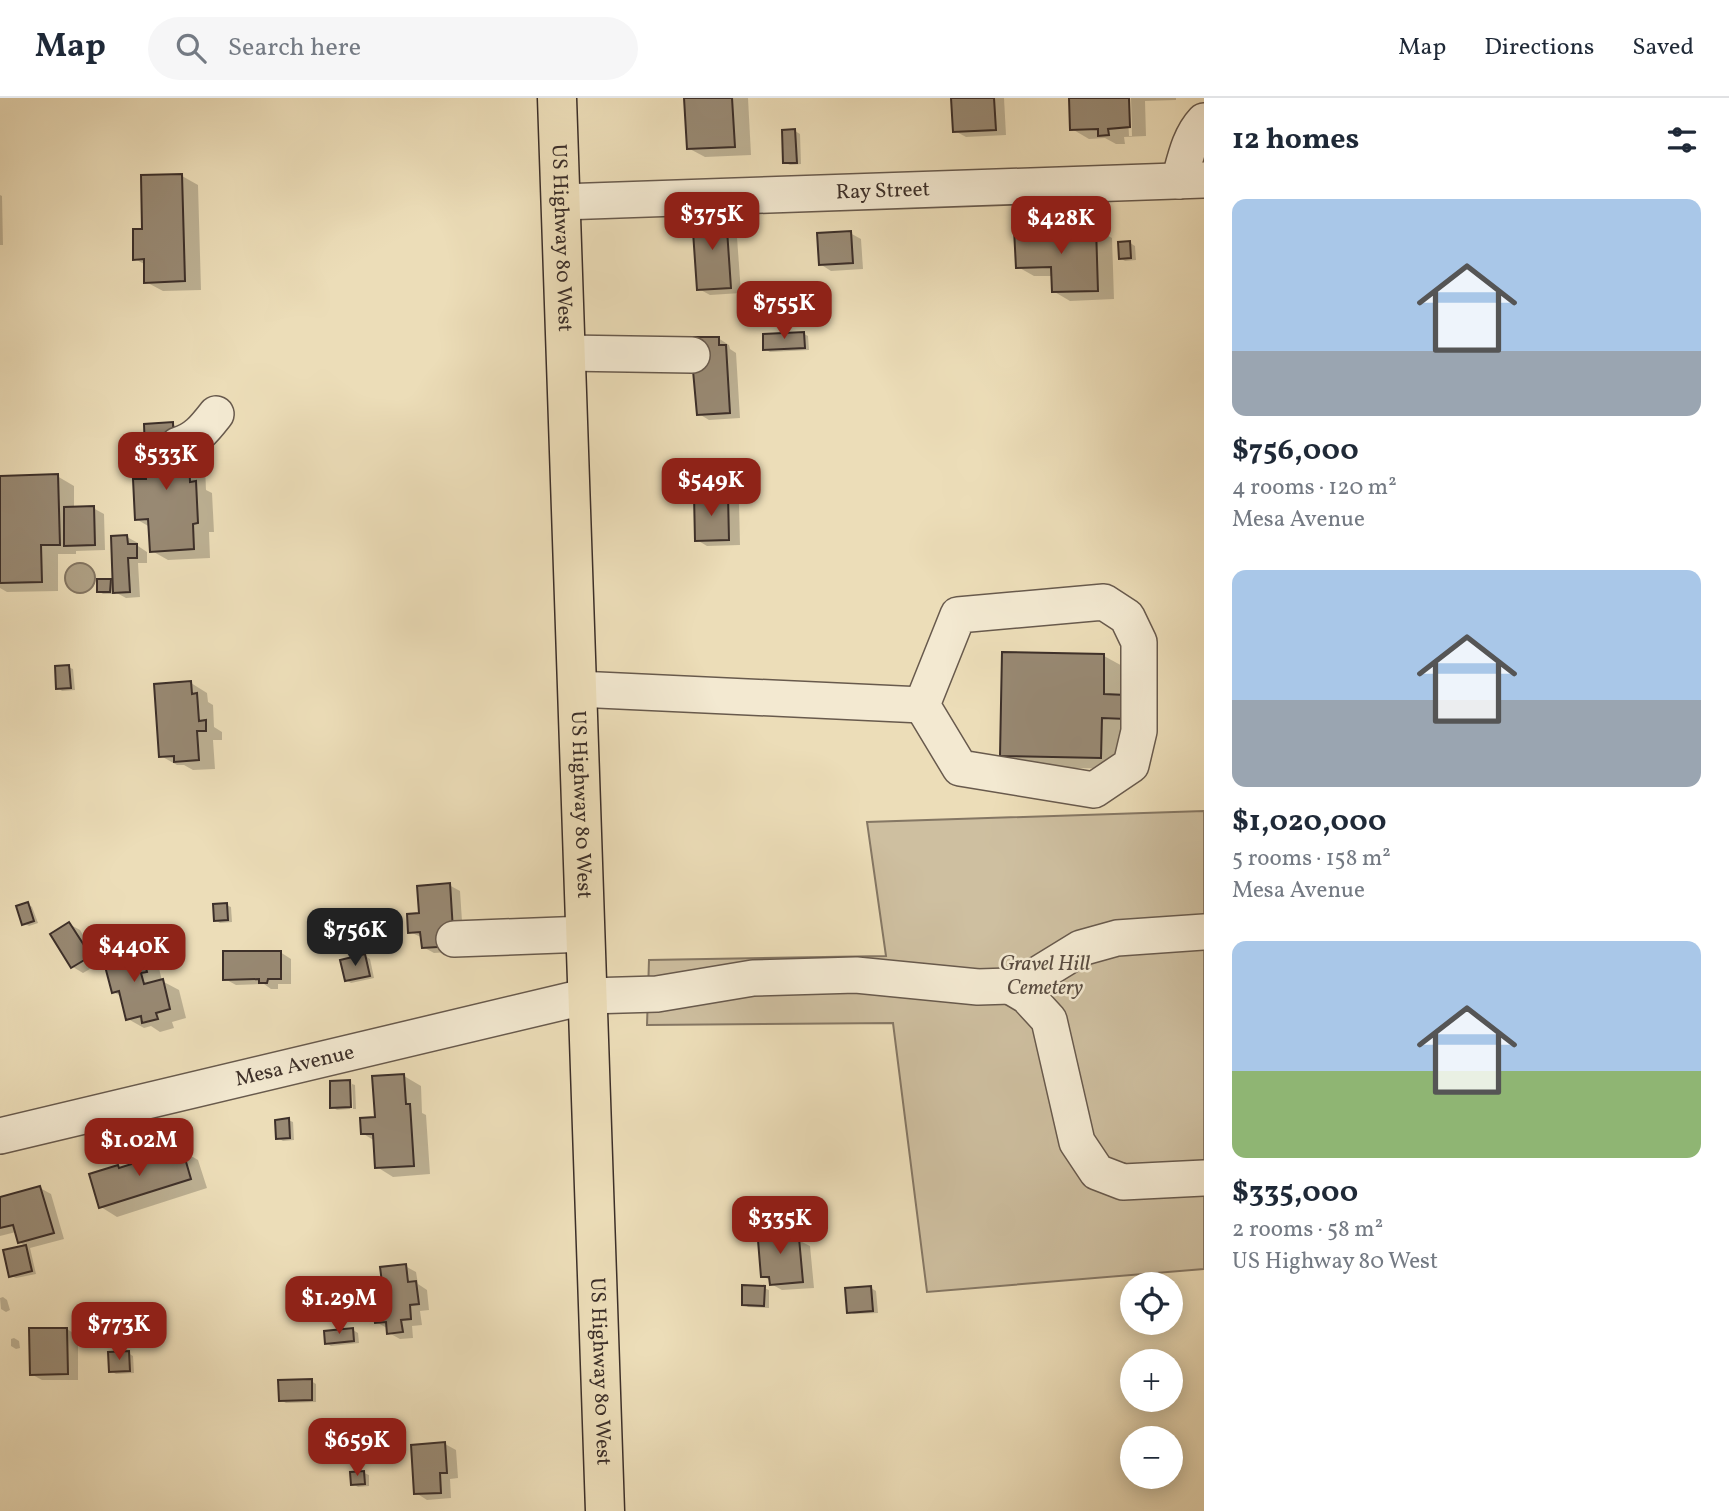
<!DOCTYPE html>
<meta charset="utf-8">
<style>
body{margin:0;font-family:Vollkorn,serif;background:#f6f6f7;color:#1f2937;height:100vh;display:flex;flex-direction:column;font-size:26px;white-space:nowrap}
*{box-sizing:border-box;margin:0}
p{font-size:23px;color:#747a83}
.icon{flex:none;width:38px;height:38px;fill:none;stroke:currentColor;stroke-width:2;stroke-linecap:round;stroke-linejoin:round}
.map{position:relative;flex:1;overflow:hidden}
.side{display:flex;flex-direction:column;background:#fff;width:525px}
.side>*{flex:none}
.fabs{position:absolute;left:1120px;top:1174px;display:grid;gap:14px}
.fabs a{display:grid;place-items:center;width:63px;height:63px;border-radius:50%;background:#fff;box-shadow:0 4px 18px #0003;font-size:35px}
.price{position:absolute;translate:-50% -60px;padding:0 16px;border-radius:14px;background:#8f2418;color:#fff;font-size:23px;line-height:46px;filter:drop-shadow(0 2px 4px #0008)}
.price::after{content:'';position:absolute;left:50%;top:42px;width:21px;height:16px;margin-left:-10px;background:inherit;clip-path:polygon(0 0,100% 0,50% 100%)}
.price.on{background:#222;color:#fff}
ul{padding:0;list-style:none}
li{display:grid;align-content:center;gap:14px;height:371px;padding:0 28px}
li span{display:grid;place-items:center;height:217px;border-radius:14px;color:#555}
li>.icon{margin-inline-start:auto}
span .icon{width:126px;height:126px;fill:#fffc;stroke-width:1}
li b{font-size:30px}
h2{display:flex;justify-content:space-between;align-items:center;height:84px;padding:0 28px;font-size:30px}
header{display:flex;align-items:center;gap:42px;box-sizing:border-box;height:98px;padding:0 35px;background:#fff;border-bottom:2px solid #e0e1e3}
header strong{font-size:33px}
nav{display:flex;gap:38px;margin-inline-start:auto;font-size:24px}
.search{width:490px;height:63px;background:#f6f6f7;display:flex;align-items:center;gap:18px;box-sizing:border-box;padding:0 24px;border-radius:38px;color:#747a83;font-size:26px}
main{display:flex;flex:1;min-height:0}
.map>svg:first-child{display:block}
.green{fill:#cebfa0;stroke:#857764;stroke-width:2}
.water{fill:#b0a287;stroke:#827461;stroke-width:2}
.shadow{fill:#0003}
.building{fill:#988973;stroke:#3c2f29;stroke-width:2}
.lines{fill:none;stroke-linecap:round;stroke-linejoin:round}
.minor-casing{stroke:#685a4d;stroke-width:38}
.major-casing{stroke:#3c2f29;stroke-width:41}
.minor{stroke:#f3e9d1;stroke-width:35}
.major{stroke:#ecddb8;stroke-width:38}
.labels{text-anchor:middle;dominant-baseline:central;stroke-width:5;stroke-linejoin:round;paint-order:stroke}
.street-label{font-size:21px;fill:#3c2f29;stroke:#f3e9d1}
.park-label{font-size:21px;font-style:italic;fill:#594c41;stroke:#f3e9d1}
</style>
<header>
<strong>Map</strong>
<div class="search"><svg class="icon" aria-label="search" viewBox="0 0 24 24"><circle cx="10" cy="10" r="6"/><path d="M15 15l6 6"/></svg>Search here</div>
<nav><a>Map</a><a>Directions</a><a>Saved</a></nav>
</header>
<main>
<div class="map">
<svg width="1204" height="1413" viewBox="0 0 1204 1413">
<rect width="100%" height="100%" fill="#ecddb8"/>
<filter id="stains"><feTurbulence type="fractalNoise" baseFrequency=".00286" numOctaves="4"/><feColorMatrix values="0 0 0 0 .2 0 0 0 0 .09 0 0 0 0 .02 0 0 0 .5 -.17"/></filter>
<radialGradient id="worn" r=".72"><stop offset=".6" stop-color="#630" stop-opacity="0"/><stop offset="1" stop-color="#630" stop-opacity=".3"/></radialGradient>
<path class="green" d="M1204 713V1171L927 1194 893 925 647 927 649 862 886 858 867 724Z"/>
<circle class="water" cx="80" cy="480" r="15"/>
<g class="shadow">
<path d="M686 0H748L751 57 705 59 688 50Z"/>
<path d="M953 0H1004L1006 37 966 39 955 33Z"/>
<path d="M1071 0H1127L1129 38H1132L1131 0H1176V2L1145 3 1146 38 1124 39 1125 46H1116L1105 40 1089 41 1072 31Z"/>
<path d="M795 33 800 36 801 66 790 67 785 64Z"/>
<path d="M182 78 198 87 201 192 163 193 146 184V167L135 161 144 132Z"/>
<path d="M0 97 2 98 3 147H0Z"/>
<path d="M726 119 736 125 741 195 710 197 699 191Z"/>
<path d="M1095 131 1112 140 1114 201 1070 203 1053 193V178H1034L1018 169Z"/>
<path d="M850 135 861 141 863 171 831 173 820 166Z"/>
<path d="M1130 145 1135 148 1136 162 1125 163 1120 160Z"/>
<path d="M804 236 808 238 809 252 770 254 765 251Z"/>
<path d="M718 240 729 247 730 251 736 255 740 320 709 322 699 316Z"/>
<path d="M172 326 189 336 190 359 205 368 206 392 212 395 214 434H209L210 460 168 462 152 453 150 429 136 421 148 382Z"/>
<path d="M57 378 74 388V410H93L104 416 105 452 76 453V456H58V493L7 494 0 490V379Z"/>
<path d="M728 398 739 405 740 447 707 448 697 442Z"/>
<path d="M127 439 138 445V448L147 454V465H138L140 499 126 500 115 494V496H103L98 493 110 483 115 486Z"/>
<path d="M1104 558 1126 570 1123 671 1024 669 1002 657Z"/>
<path d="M68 569 73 571 75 592 62 593 58 590Z"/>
<path d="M191 585 207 595 208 604 213 607 214 629 222 634V642H213L215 671 193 672 184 667H177L161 658Z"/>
<path d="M449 787 460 793 464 853 434 855 423 849V840L410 834 421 817Z"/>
<path d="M28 806 32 809 38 825 29 828 24 825Z"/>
<path d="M226 807 231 809 232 824 220 825 215 822Z"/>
<path d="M69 826 80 832 100 865 83 875 73 869 52 836Z"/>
<path d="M133 847 149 856 152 866 159 870 162 883 179 892 186 920 172 924 174 930 160 934 151 928 144 930 128 921 123 899 113 894Z"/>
<path d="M280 854 291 861V886H278V891H271L264 886 236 887 225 881Z"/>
<path d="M365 858 370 861 374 880 351 885 346 882Z"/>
<path d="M404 978 421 988 422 1015 426 1017 430 1076 393 1079 377 1069 375 1043 362 1035 377 1021Z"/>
<path d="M349 984 350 1011 337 1012 332 1009 331 985 350 984Z"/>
<path d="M352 986 355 987 356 1011H353Z"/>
<path d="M288 1022 293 1024 294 1042 283 1043 278 1040Z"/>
<path d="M181 1052 198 1062 207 1090 117 1119 101 1109 118 1069 122 1071Z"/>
<path d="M40 1090 51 1096 64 1141 30 1150 36 1176 16 1180 11 1178 5 1154 27 1149 19 1144 16 1134 0 1138V1101Z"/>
<path d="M788 1129 799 1135 800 1143 810 1148 814 1190 782 1192 771 1186V1183L763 1178Z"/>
<path d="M405 1168 416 1174 418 1186 427 1192 429 1212 420 1213 422 1227 412 1228 413 1240 400 1241 389 1235 387 1230 376 1224 386 1202Z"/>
<path d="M764 1190 769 1192V1210L748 1209 744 1206Z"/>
<path d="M871 1190 876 1193 878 1215 854 1216 849 1214Z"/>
<path d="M3 1199 7 1202 10 1212 6 1214 1 1211 0 1200Z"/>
<path d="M67 1231 78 1238V1282H42L31 1276Z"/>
<path d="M353 1232 358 1235 359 1245 331 1248 326 1245Z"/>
<path d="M14 1240 19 1243 20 1250 16 1251 11 1248V1241Z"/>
<path d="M128 1255 133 1258 134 1275 116 1276 111 1273Z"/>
<path d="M311 1283 316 1286V1304L286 1305 281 1302Z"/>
<path d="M445 1346 456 1352 458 1380 450 1381 451 1400 427 1402 416 1395Z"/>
<path d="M364 1375 369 1377V1388L358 1389 353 1386Z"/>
</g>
<g class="building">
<path d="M684 0H732L735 49 687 51Z"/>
<path d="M951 0H994L996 32 953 34Z"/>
<path d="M1069 0H1129L1130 29 1108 31 1109 37 1098 38V31L1070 32Z"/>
<path d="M795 31 797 65H783L782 32Z"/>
<path d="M182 76 185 183 144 185V161L133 162V131H142L141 77Z"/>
<path d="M726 117 731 190 697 192 692 119Z"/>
<path d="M1096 129 1098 193 1052 194 1051 169 1016 170 1014 131Z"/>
<path d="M851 133 853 165 819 167 817 135Z"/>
<path d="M1130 143 1131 160 1119 161 1118 144Z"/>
<path d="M804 234 805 250 763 252V236Z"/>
<path d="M690 239H719V247H726L730 315 697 317Z"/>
<path d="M173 324 174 357 189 356 190 384 196 383 198 425 193 426 194 451 150 454 148 421 135 422 133 381H146L144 326Z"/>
<path d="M58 376 60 447H41L42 484 0 485V378Z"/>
<path d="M694 397H728L729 442 695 443Z"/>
<path d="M94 408 95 447 64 448V409Z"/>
<path d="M127 437 128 446H137V460H128L130 494 113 495 111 438Z"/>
<path d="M97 481H111L110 494H97Z"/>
<path d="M1002 554 1104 556V596L1126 597V621L1102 620 1101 660 1000 658Z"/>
<path d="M69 567 71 590 56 591 55 568Z"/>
<path d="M191 583 192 596 197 595 199 623 206 622V633H197L199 662 174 664V658L159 659 154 586Z"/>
<path d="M450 785 454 848 422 850 420 834 408 835 407 816 419 815 417 788Z"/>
<path d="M28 804 34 823 22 827 16 808Z"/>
<path d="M227 805 228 822 214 823 213 806Z"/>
<path d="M69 824 91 858 71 870 50 836Z"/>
<path d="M133 845 137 859 143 858 147 874 141 875 144 886 163 881 170 911 156 915 158 921 142 925 141 918 126 922 119 893 112 895 101 853Z"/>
<path d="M223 853H281V881H268L267 885H259V881L223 882Z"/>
<path d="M365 856 370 878 345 883 340 862Z"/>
<path d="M404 976 406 1006H410L414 1068 375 1070 373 1036H361L360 1020 375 1019 372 978Z"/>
<path d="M350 982 351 1009 330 1010V983Z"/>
<path d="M289 1020 290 1040 276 1041 275 1022Z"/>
<path d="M182 1050 191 1081 99 1110 89 1076 118 1067 119 1070Z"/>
<path d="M40 1088 54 1135 18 1145 13 1127 0 1130V1099Z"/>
<path d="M789 1127 790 1141 799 1140 803 1184 770 1187 769 1179H761L757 1130Z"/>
<path d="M26 1147 32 1173 9 1179 3 1152Z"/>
<path d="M406 1166 408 1184 416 1183 419 1206 410 1207 411 1221 401 1222 403 1234 387 1236 386 1224 375 1225 372 1202 384 1200 380 1169Z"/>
<path d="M742 1187 765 1188 764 1208 742 1207Z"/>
<path d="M871 1188 873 1213 847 1215 845 1190Z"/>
<path d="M29 1230H67L68 1276 30 1277Z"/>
<path d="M353 1230 354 1243 325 1246 324 1233Z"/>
<path d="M129 1253 130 1273 109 1274 108 1254Z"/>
<path d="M312 1281V1302L279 1303 278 1282Z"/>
<path d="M445 1344 447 1375H440L441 1395 414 1396 411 1347Z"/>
<path d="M364 1373 365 1386 351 1387 350 1374Z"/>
</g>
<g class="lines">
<defs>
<g id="minor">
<path d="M1179 83C1185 62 1189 39 1204 23"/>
<path id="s1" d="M561 104 1204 82"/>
<path d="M566 255 692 257"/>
<path d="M178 347C196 342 205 330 216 316"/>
<path d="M1104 504 1127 519 1139 544V633L1131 667 1094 692 960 670 922 607 958 517Z"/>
<path d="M577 591 922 607"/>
<path d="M454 841 586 836"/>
<path d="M1010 888 1027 898 1049 922 1077 1044 1097 1074 1123 1084 1204 1080"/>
<path id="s2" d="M0 1038 588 898 657 896 753 880 856 877 978 889 1010 888 1037 877 1081 850 1117 840 1204 834"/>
</g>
<g id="major">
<path id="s3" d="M557 0 605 1413"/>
</g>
</defs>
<use href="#minor" class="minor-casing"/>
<use href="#major" class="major-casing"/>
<use href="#minor" class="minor"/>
<use href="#major" class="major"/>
</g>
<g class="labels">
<g class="street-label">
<text stroke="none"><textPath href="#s1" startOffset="322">Ray Street</textPath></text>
<text stroke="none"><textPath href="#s3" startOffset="140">US Highway 80 West</textPath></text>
<text stroke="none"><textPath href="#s3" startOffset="707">US Highway 80 West</textPath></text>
<text stroke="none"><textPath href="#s2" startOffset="303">Mesa Avenue</textPath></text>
<text stroke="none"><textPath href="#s3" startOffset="1274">US Highway 80 West</textPath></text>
</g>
<g class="park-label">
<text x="1045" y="866">Gravel Hill<tspan x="1045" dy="24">Cemetery</tspan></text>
</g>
</g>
<rect width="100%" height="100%" filter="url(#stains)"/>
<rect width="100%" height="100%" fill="url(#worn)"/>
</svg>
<div class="fabs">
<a><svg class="icon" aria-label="locate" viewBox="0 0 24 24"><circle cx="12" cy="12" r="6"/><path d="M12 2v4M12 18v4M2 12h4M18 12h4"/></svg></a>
<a>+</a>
<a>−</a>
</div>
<b class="price" style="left:712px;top:154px">$375K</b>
<b class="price" style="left:1061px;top:158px">$428K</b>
<b class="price" style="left:784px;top:243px">$755K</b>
<b class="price" style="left:166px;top:394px">$533K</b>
<b class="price" style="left:711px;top:420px">$549K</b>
<b class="price on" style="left:355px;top:870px">$756K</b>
<b class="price" style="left:134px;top:886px">$440K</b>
<b class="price" style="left:139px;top:1080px">$1.02M</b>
<b class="price" style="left:780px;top:1158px">$335K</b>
<b class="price" style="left:339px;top:1238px">$1.29M</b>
<b class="price" style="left:119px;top:1264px">$773K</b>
<b class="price" style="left:357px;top:1380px">$659K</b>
</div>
<section class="side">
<h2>12 homes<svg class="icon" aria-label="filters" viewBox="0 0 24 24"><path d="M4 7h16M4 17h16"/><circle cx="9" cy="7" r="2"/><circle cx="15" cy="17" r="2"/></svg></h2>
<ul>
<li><span style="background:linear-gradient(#a9c7e8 70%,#9aa5b1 0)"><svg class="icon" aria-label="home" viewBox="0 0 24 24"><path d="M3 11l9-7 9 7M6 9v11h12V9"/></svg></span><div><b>$756,000</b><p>4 rooms · 120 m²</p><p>Mesa Avenue</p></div></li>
<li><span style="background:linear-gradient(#a9c7e8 60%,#9aa5b1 0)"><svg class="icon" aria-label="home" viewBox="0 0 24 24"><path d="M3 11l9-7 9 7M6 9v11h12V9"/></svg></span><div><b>$1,020,000</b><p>5 rooms · 158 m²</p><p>Mesa Avenue</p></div></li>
<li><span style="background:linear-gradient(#a9c7e8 60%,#8fb573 0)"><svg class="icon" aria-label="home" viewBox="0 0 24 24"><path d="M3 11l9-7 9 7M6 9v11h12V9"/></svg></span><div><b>$335,000</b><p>2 rooms · 58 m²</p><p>US Highway 80 West</p></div></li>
</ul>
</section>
</main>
